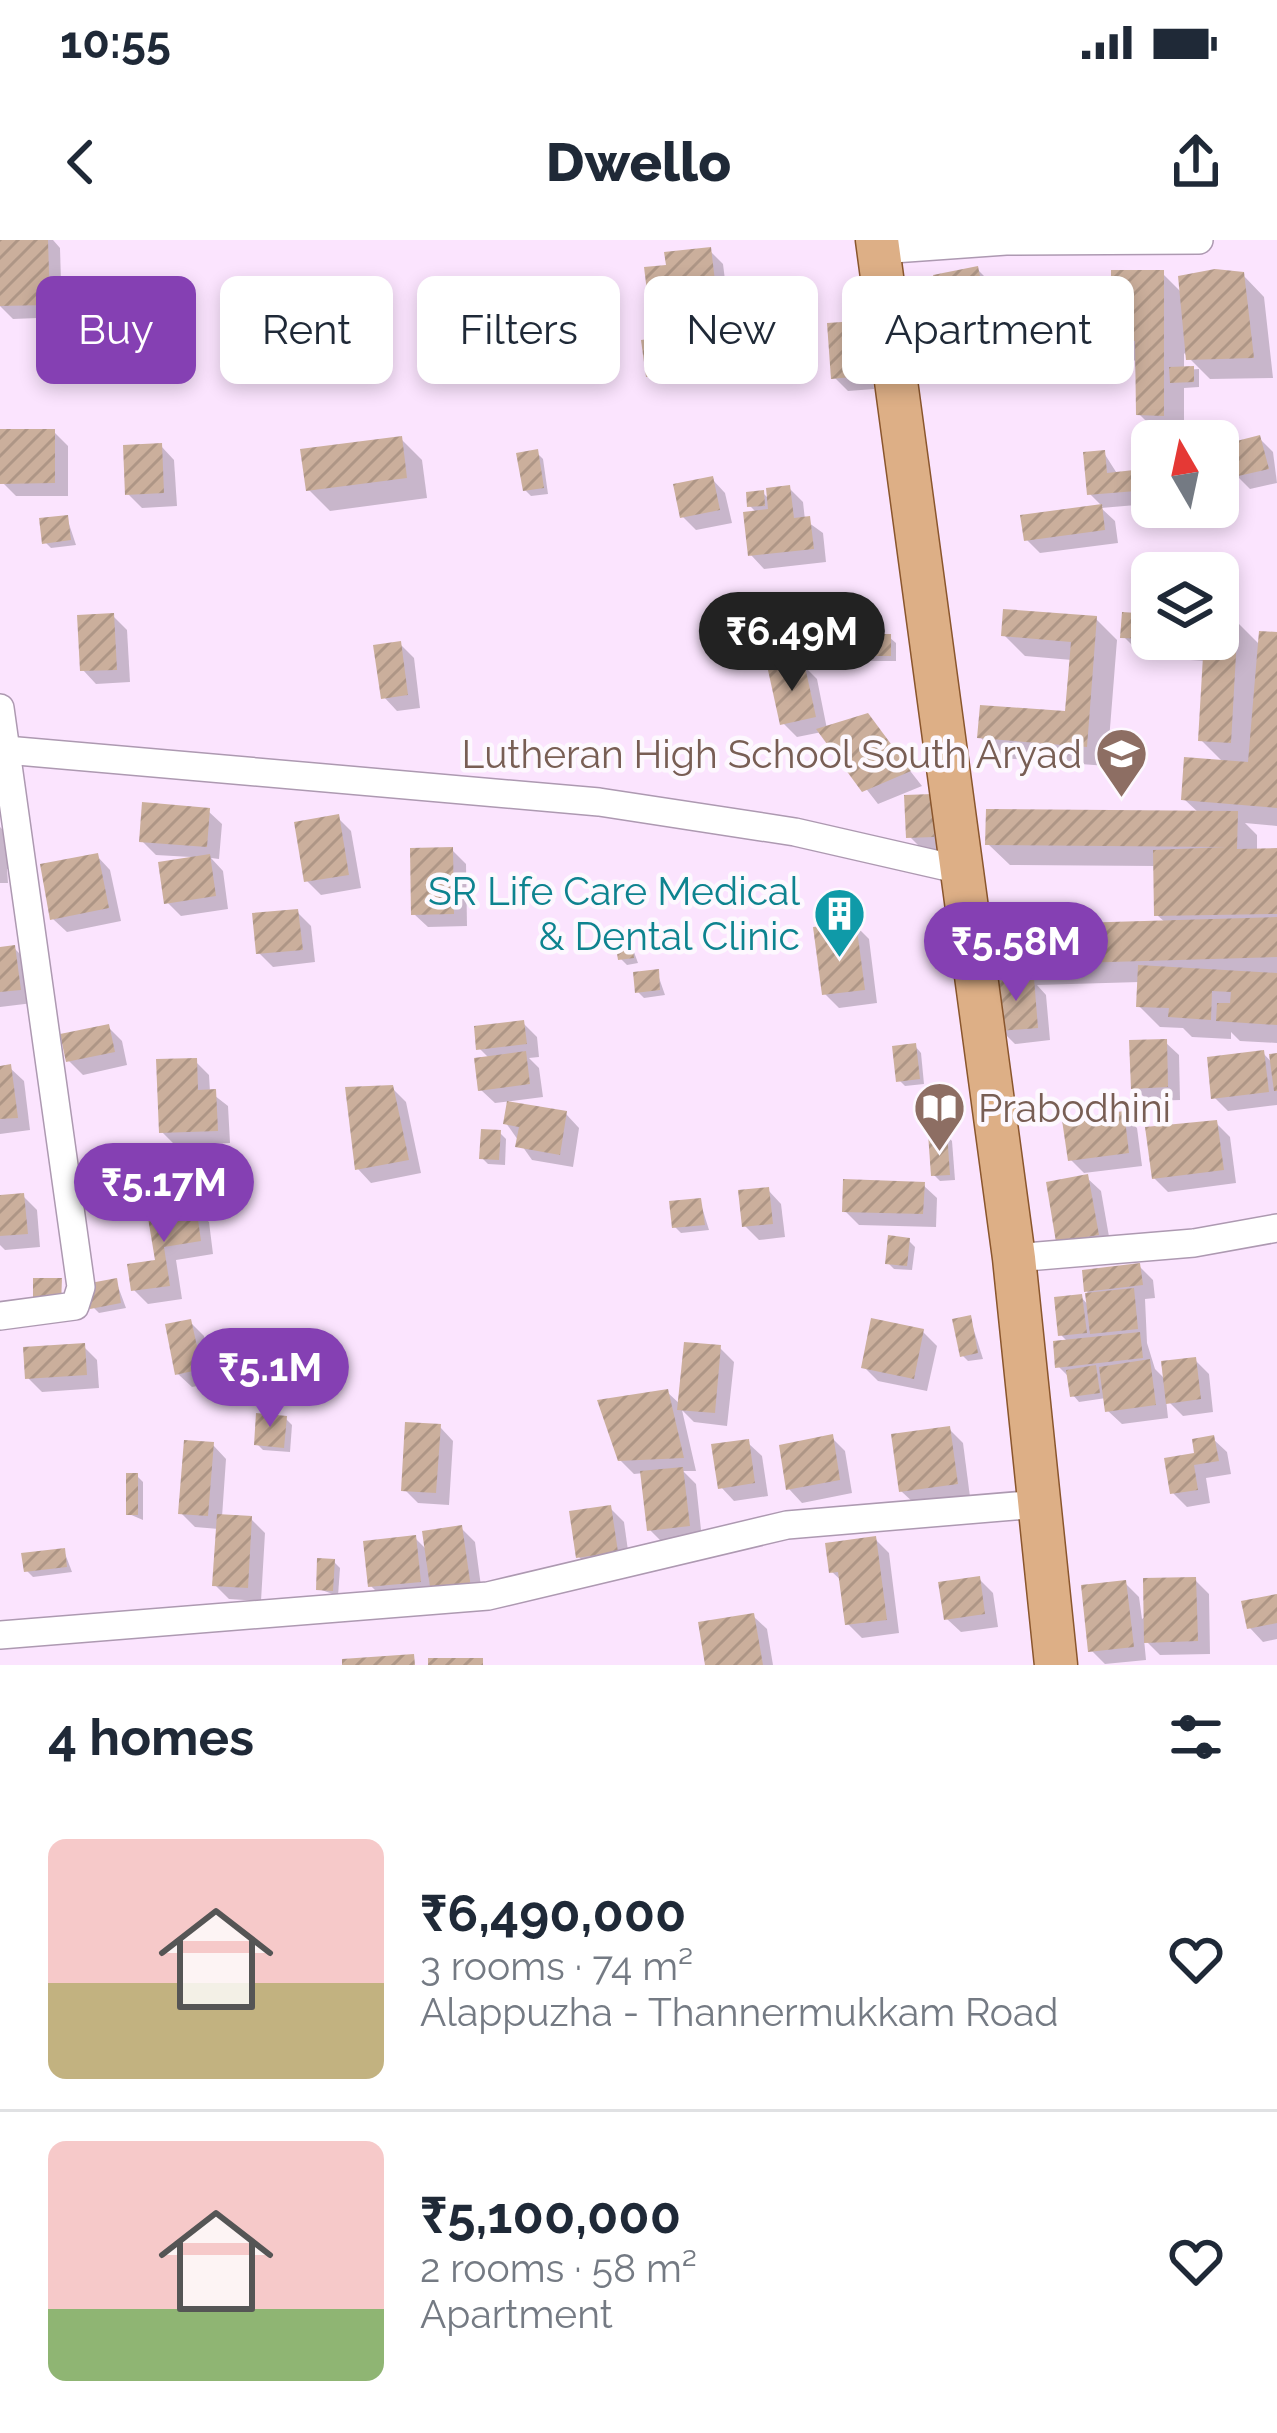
<!DOCTYPE html>
<meta charset="utf-8">
<style>
body{margin:0;font-family:Raleway,sans-serif;background:#f6f6f7;color:#1f2937;height:100vh;display:flex;flex-direction:column;font-size:45px;white-space:nowrap}
*{box-sizing:border-box;margin:0}
p{font-size:39px;color:#747a83}
.icon{flex:none;width:66px;height:66px;fill:none;stroke:currentColor;stroke-width:2;stroke-linecap:round;stroke-linejoin:round}
.map{position:relative;height:1425px;overflow:hidden}
.drawer{display:flex;flex-direction:column;background:#fff;flex:1}
.drawer>*{flex:none}
.top-card{position:absolute;left:36px;top:36px;width:1206px;height:108px;display:flex;gap:24px}
.needle{width:78px;rotate:351deg}
.buttons{position:absolute;left:1131px;top:180px;display:grid;gap:24px}
.buttons a{display:grid;place-items:center;width:108px;height:108px;border-radius:18px;background:#fff;box-shadow:0 6px 18px #0003;font-size:60px}
.price{position:absolute;translate:-50% -102px;padding:0 27px;border-radius:42px;background:#8540b3;color:#fff;font-size:39px;line-height:78px;filter:drop-shadow(0 3px 6px #0008)}
.price::after{content:'';position:absolute;left:50%;top:72px;width:36px;height:27px;margin-left:-18px;background:inherit;clip-path:polygon(0 0,100% 0,50% 100%)}
.price.current{background:#222;color:#fff}
ul{padding:0;list-style:none}
li{display:flex;align-items:center;gap:36px;height:300px;padding:0 48px}
li+li{border-top:3px solid #e0e1e3}
li span{display:grid;place-items:center;flex:none;width:336px;height:240px;border-radius:18px;color:#555}
li>.icon{margin-inline-start:auto}
span .icon{width:144px;height:144px;fill:#fffc;stroke-width:1}
li b{font-size:51px}
h2{display:flex;justify-content:space-between;align-items:center;height:144px;padding:0 48px;font-size:51px}
.chip{padding:0 42px;border-radius:18px;background:#fff;box-shadow:0 6px 18px #0003;font-size:42px;line-height:108px}
.chip.current{background:#8540b3;color:#fff}
.status{display:flex;justify-content:space-between;align-items:center;height:84px;padding:0 60px;background:#fff;direction:ltr}
.status svg{height:33px;fill:currentColor}
header{display:flex;justify-content:space-between;align-items:center;height:156px;padding:0 48px;background:#fff;font-size:54px;font-weight:800}
.map>svg:first-child{display:block}
.shadow{fill:#0003}
.building{fill:url(#building-hatch)}
.lines{fill:none;stroke-linecap:round;stroke-linejoin:round}
.minor-casing{stroke:#ad99b1;stroke-width:30}
.primary-casing{stroke:#8a562d;stroke-width:45}
.minor{stroke:#fff;stroke-width:27}
.primary{stroke:#ddaf86;stroke-width:42}
.labels{text-anchor:middle;dominant-baseline:central;stroke-width:9;stroke-linejoin:round;paint-order:stroke}
.education-label{font-size:39px;fill:#785e54;stroke:#fdf8fe;text-anchor:end}
.culture-label{font-size:39px;fill:#0d838f;stroke:#fdf8fe;text-anchor:end}
</style>
<div class="status"><b>10:55</b><svg viewBox="0 0 49 12"><path d="M0 12V9h3v3zM5 12V6h3v6zM10 12V3h3v9zM15 12V0h3v12zM26 1h20v11H26zM47 4h2v5h-2z"/></svg></div>
<header><svg class="icon" aria-label="back" viewBox="0 0 24 24"><path d="M15 5l-7 7 7 7"/></svg>Dwello<svg class="icon" aria-label="share" viewBox="0 0 24 24"><path d="M12 15V3M7 8l5-5 5 5M5 13v7h14v-7"/></svg></header>
<div class="map">
<svg width="1277" height="1425" viewBox="0 0 1277 1425">
<defs>
<pattern id="building-hatch" width="6" height="6" patternUnits="userSpaceOnUse" patternTransform="scale(3)"><rect width="6" height="6" fill="#cbaf9c"/><path d="M-1 1l2-2M0 6l6-6M5 7l2-2" fill="none" stroke="#ae9686"/></pattern>
</defs>
<rect width="100%" height="100%" fill="#fbe4fe"/>
<g class="shadow">
<path d="M0 0H53L60 8 62 77 13 79 0 66Z"/>
<path d="M709 10 723 24 730 80 666 88 653 74 669 27Z"/>
<path d="M977 29 991 43 998 80 955 89 942 75Z"/>
<path d="M1162 33 1182 53 1243 35 1264 57 1273 138 1210 139 1184 113V130L1199 129V147L1184 148V195H1160L1139 174 1135 121 1114 100Z"/>
<path d="M517 50 523 67H505L499 61Z"/>
<path d="M1035 59 1041 65 1034 98 1014 94 1008 88Z"/>
<path d="M118 62 131 75 130 129 88 128 74 114Z"/>
<path d="M856 84 870 98 874 149 848 151 834 137Z"/>
<path d="M665 100 671 106 675 139 655 142 649 136Z"/>
<path d="M54 192 68 206V256H16L2 242Z"/>
<path d="M1259 198 1273 212 1277 243 1250 249 1237 236Z"/>
<path d="M401 199 422 220 427 258 330 271 309 250Z"/>
<path d="M161 206 174 220 177 266 142 268 128 254Z"/>
<path d="M537 213 543 219 548 254 531 256 525 250Z"/>
<path d="M1104 213 1118 235 1133 233 1147 247 1148 264 1101 268 1115 281 1118 303 1040 313 1027 300 1024 278 1103 267 1090 254Z"/>
<path d="M712 239 725 253 732 283 696 290 683 277Z"/>
<path d="M789 248 803 262 805 280 823 293 826 322 764 329 751 315 757 273 750 266 763 253 770 260Z"/>
<path d="M67 278 76 305 51 308 45 302Z"/>
<path d="M113 376 127 390 130 442 96 444 83 430Z"/>
<path d="M1152 376V399H1218V381L1237 382 1261 406 1277 395V586L1245 583 1257 595V612L1277 611V803L1240 801 1231 792V799L1192 797 1183 788 1160 787 1139 766 1140 742 1037 745 1046 755 1050 800 1015 804 1001 790 993 736 1002 717 1011 743 1027 741 1010 724 1166 683 1157 675 1156 626 1010 625 988 604 1200 574 1184 559 1224 523 1201 500 1206 421 1144 417 1123 396Z"/>
<path d="M1096 379 1117 400 1107 526 1001 518 980 497 1067 475 1072 420 1025 416 1004 395Z"/>
<path d="M889 397 896 403V421H861L855 415Z"/>
<path d="M400 404 414 418 420 468 397 471 384 457Z"/>
<path d="M803 425 817 439 827 489 867 476 922 546 878 564 822 492 797 497 783 483Z"/>
<path d="M932 557 946 609 923 610 909 596Z"/>
<path d="M208 571 222 584 219 619 211 618 223 631 228 669 181 676 167 662 191 617 156 615 142 601Z"/>
<path d="M338 578 351 591 361 648 321 655 307 641Z"/>
<path d="M0 587 14 601 17 628 7 629 8 643H0Z"/>
<path d="M452 610 466 624 467 686 428 687 414 674Z"/>
<path d="M97 616 110 630 121 681 67 692 53 679Z"/>
<path d="M297 672 311 686 315 722 273 727 259 713Z"/>
<path d="M855 685 869 699 877 763 839 768 825 754Z"/>
<path d="M630 701 638 723 627 725 621 719Z"/>
<path d="M14 708 28 722 33 763 0 767V710Z"/>
<path d="M657 732 665 755 644 758 638 752Z"/>
<path d="M523 783 537 797 539 817 529 818 539 828 543 857 495 863 481 850 490 819 479 808Z"/>
<path d="M108 787 122 801 127 825 83 835 69 821Z"/>
<path d="M1165 802 1179 815 1180 860 1148 861 1134 847Z"/>
<path d="M915 806 921 813 924 844 905 846 899 840Z"/>
<path d="M1263 813 1274 825 1277 816V865L1228 871 1214 857Z"/>
<path d="M195 821 209 835 210 852 228 866 230 903 176 906 162 892Z"/>
<path d="M10 828 24 841 30 890 0 894V829Z"/>
<path d="M392 848 406 862 421 933 371 943 358 929Z"/>
<path d="M566 874 579 888 573 927 532 920 506 883Z"/>
<path d="M1123 875 1137 888 1142 926 1084 933 1071 920Z"/>
<path d="M1216 883 1230 897 1236 943 1168 952 1154 938Z"/>
<path d="M500 893 506 899 505 925 488 924 482 918Z"/>
<path d="M946 895 952 901 955 940 940 941 934 935Z"/>
<path d="M1087 938 1101 951 1111 1008 1059 1000Z"/>
<path d="M923 945 937 958 936 987 859 985 845 971Z"/>
<path d="M768 950 781 964 785 997 759 1000 745 986Z"/>
<path d="M23 956 37 970 40 1007 5 1010 0 1005V958Z"/>
<path d="M700 961 709 990 681 993 675 987Z"/>
<path d="M195 968 209 982 213 1014 176 1020 182 1059 148 1064 134 1050 158 1022 151 975Z"/>
<path d="M909 1001 915 1007 912 1030 894 1029 888 1023Z"/>
<path d="M1139 1026 1153 1040 1155 1058 1145 1059 1147 1103 1155 1129 1166 1140 1195 1120 1209 1134 1213 1172 1183 1176 1166 1159 1168 1178 1122 1184 1108 1171 1106 1158 1079 1162 1073 1155 1070 1138 1058 1126 1069 1103 1061 1095 1081 1057 1089 1066 1085 1033Z"/>
<path d="M116 1041 126 1068 99 1073 93 1067Z"/>
<path d="M970 1078 983 1119 968 1121 962 1115Z"/>
<path d="M190 1082 204 1096 214 1143 192 1147 178 1134Z"/>
<path d="M923 1092 937 1106 927 1151 878 1141 864 1127Z"/>
<path d="M83 1106 97 1120 99 1148 42 1152 28 1138Z"/>
<path d="M720 1108 734 1122 727 1186 694 1182 682 1170 696 1231H683L696 1244 702 1299 663 1303 650 1290 644 1233 634 1234 620 1220 667 1152 681 1165Z"/>
<path d="M286 1179 292 1185 290 1212 263 1210 257 1204Z"/>
<path d="M440 1187 453 1201 449 1265 418 1263 404 1249Z"/>
<path d="M949 1189 963 1203 970 1257 915 1264 901 1251Z"/>
<path d="M832 1198 845 1211 852 1253 802 1263 789 1249Z"/>
<path d="M1213 1199 1227 1212 1231 1234 1206 1238 1210 1263 1187 1267 1173 1253Z"/>
<path d="M748 1203 762 1216 768 1256 734 1261 721 1247Z"/>
<path d="M213 1205 226 1219 222 1277 251 1279 265 1293 261 1361 229 1359 215 1345 219 1289 195 1287 181 1273Z"/>
<path d="M137 1236 143 1242V1280L129 1274Z"/>
<path d="M610 1268 624 1282 630 1325 592 1331 579 1317Z"/>
<path d="M461 1288 475 1302 483 1361 385 1360 371 1346 415 1298 428 1311Z"/>
<path d="M875 1299 889 1313 899 1393 862 1398 848 1384 843 1342 832 1332Z"/>
<path d="M64 1311 72 1332 33 1337 26 1330Z"/>
<path d="M334 1322 340 1328 338 1356 319 1349Z"/>
<path d="M979 1339 993 1353 998 1387 961 1392 947 1379Z"/>
<path d="M1195 1340 1209 1354 1210 1414 1160 1415 1144 1399 1146 1420 1105 1424 1091 1410 1125 1343 1139 1357 1142 1379Z"/>
<path d="M1277 1357V1399L1263 1402 1250 1388Z"/>
<path d="M753 1376 767 1389 773 1425H708Z"/>
</g>
<g class="building">
<path d="M0 0H48L50 65 0 66Z"/>
<path d="M711 7 718 67 650 76 644 27 666 25 664 12Z"/>
<path d="M978 26 986 67 939 77 933 35Z"/>
<path d="M1215 29 1244 32 1254 118 1186 120 1178 36Z"/>
<path d="M1111 30H1164V176L1136 175 1135 101H1111Z"/>
<rect x="496" y="47" width="22" height="15"/>
<path d="M1013 52 1036 57 1028 94 1005 89Z"/>
<path d="M72 58 119 59 118 116H71Z"/>
<path d="M857 81 862 136 831 139 827 83Z"/>
<path d="M666 97 671 134 646 137 641 100Z"/>
<path d="M1194 126V142L1170 143 1169 127Z"/>
<path d="M0 189H55V243L0 244Z"/>
<path d="M1260 195 1269 229 1234 237 1225 204Z"/>
<path d="M402 196 407 238 306 251 300 209Z"/>
<path d="M162 203 164 253 125 255 123 205Z"/>
<path d="M538 209 544 248 523 251 516 213Z"/>
<path d="M1105 210 1107 233 1134 230 1136 251 1087 255 1083 212Z"/>
<path d="M713 236 720 270 680 278 673 244Z"/>
<path d="M790 245 794 278 810 276 814 309 748 316 743 272 768 269 766 248Z"/>
<path d="M764 250 765 266 747 267 746 252Z"/>
<path d="M1102 264 1105 290 1024 301 1020 275Z"/>
<path d="M68 275 71 300 42 304 39 278Z"/>
<path d="M1003 369 1097 376 1087 507 977 498 980 465 1065 471 1071 402 1001 396Z"/>
<path d="M1122 372 1152 374V399L1120 398Z"/>
<path d="M114 373 117 430 80 431 77 375Z"/>
<path d="M1218 378 1238 379 1231 503 1198 501 1204 399H1218Z"/>
<path d="M1259 391 1277 392V568L1181 560 1184 517 1248 522Z"/>
<rect x="852" y="394" width="39" height="22"/>
<path d="M401 401 408 455 381 459 373 405Z"/>
<path d="M804 422 816 477 780 485 768 430Z"/>
<path d="M868 473 911 531 862 552 816 489Z"/>
<path d="M933 554 934 597 906 598 904 555Z"/>
<path d="M142 562 210 568 207 607 139 602Z"/>
<path d="M986 569 1238 571 1237 609 1277 608V674L1154 676 1153 610 1226 607 985 605Z"/>
<path d="M339 574 349 635 304 642 294 582Z"/>
<path d="M453 607 454 674 411 675 410 608Z"/>
<path d="M98 613 109 668 50 680 40 624Z"/>
<path d="M210 614 216 656 164 664 158 622Z"/>
<path d="M298 669 303 710 256 714 252 673Z"/>
<path d="M1277 677V717L1007 725 1006 685Z"/>
<path d="M856 682 865 750 822 755 813 687Z"/>
<path d="M631 698 634 718 618 720 615 700Z"/>
<path d="M15 705 21 750 0 752V707Z"/>
<path d="M1003 714 1006 735 990 737 987 716Z"/>
<path d="M1138 725 1277 733V785L1216 781 1217 763H1230L1231 752 1212 751 1211 780 1168 777 1169 768 1136 767Z"/>
<path d="M659 729 660 750 635 753 633 732Z"/>
<path d="M1034 738 1038 788 998 791 994 741Z"/>
<path d="M524 780 527 804 476 810 474 786Z"/>
<path d="M109 784 115 812 66 822 60 794Z"/>
<path d="M1167 799 1168 847 1131 849 1129 800Z"/>
<path d="M916 803 920 839 896 842 892 806Z"/>
<path d="M1264 810 1269 852 1211 859 1207 817Z"/>
<path d="M526 811 530 844 478 851 474 818Z"/>
<path d="M1277 813V851H1274L1269 814Z"/>
<path d="M197 818 198 850 216 849 218 891 159 893 156 819Z"/>
<path d="M11 824 18 878 0 879V826Z"/>
<path d="M393 845 409 920 355 930 345 847Z"/>
<path d="M507 861 567 871 560 915 515 907 519 887 503 884Z"/>
<path d="M1124 871 1129 913 1068 921 1062 880Z"/>
<path d="M1217 880 1224 930 1152 939 1145 887Z"/>
<path d="M481 889 501 890 499 920 479 919Z"/>
<path d="M947 892 950 935 931 936 928 893Z"/>
<path d="M1088 934 1099 995 1056 1002 1046 942Z"/>
<path d="M843 939 925 942 923 974 842 972Z"/>
<path d="M769 947 773 984 742 987 738 950Z"/>
<path d="M24 953 28 994 0 996V955Z"/>
<path d="M701 958 705 985 672 988 669 961Z"/>
<path d="M196 965 201 1001 164 1007 170 1046 131 1051 127 1024 155 1020 147 972Z"/>
<path d="M888 995 910 998 907 1026 885 1024Z"/>
<path d="M1140 1023 1143 1045 1084 1052 1082 1030Z"/>
<path d="M33 1038H62L61 1065 33 1064Z"/>
<path d="M117 1038 121 1063 90 1069 85 1044Z"/>
<path d="M1134 1048 1138 1089 1090 1094 1085 1053Z"/>
<path d="M1082 1054 1087 1093 1058 1096 1054 1057Z"/>
<path d="M971 1075 978 1113 960 1117 952 1079Z"/>
<path d="M871 1078 924 1089 914 1139 861 1128Z"/>
<path d="M191 1079 202 1129 175 1135 165 1084Z"/>
<path d="M1140 1092 1143 1118 1055 1128 1053 1101Z"/>
<path d="M684 1102 721 1105 715 1173 677 1170Z"/>
<path d="M85 1103 87 1135 25 1139 23 1107Z"/>
<path d="M1196 1117 1201 1159 1166 1164 1161 1121Z"/>
<path d="M1150 1119 1156 1165 1105 1172 1099 1127Z"/>
<path d="M1096 1125 1100 1153 1070 1157 1066 1130Z"/>
<path d="M668 1149 684 1218 618 1221 597 1160Z"/>
<path d="M256 1173 287 1176 284 1208 254 1205Z"/>
<path d="M405 1182 441 1184 436 1253 401 1251Z"/>
<path d="M950 1186 958 1244 899 1252 891 1194Z"/>
<path d="M833 1194 840 1240 786 1250 779 1205Z"/>
<path d="M1214 1195 1219 1221 1194 1225 1198 1250 1170 1254 1164 1218 1194 1213 1192 1199Z"/>
<path d="M749 1199 755 1243 718 1249 711 1204Z"/>
<path d="M184 1200 214 1202 208 1276 178 1274Z"/>
<path d="M683 1227 690 1286 647 1291 640 1231Z"/>
<rect x="126" y="1233" width="12" height="42"/>
<path d="M611 1265 618 1312 576 1318 569 1271Z"/>
<path d="M217 1274 252 1276 248 1348 212 1346Z"/>
<path d="M462 1285 471 1348 431 1354 422 1291Z"/>
<path d="M416 1295 421 1342 368 1347 363 1301Z"/>
<path d="M876 1296 887 1380 845 1385 838 1332 829 1333 825 1303Z"/>
<path d="M65 1308 67 1327 24 1332 21 1313Z"/>
<path d="M317 1318 335 1319 333 1351 316 1350Z"/>
<path d="M980 1336 985 1374 944 1380 938 1342Z"/>
<path d="M1196 1337 1198 1401 1144 1403 1143 1338Z"/>
<path d="M1126 1340 1134 1407 1088 1412 1081 1345Z"/>
<path d="M1277 1354V1383L1247 1389 1241 1361Z"/>
<path d="M754 1373 763 1425H705L698 1382Z"/>
<path d="M414 1414 415 1425H342V1419Z"/>
<rect x="428" y="1418" width="55" height="7"/>
</g>
<g class="lines">
<defs>
<g id="minor">
<path d="M879 10 1006 1 1199 0"/>
<path d="M0 468 81 1047 75 1066 0 1076"/>
<path d="M6 510 599 562 795 592 961 630"/>
<path d="M1014 1018 1194 1003 1277 988"/>
<path d="M0 1395 488 1356 787 1285 1038 1264"/>
</g>
<path id="primary" d="M877 0 1014 1018 1056 1425"/>
</defs>
<use href="#minor" class="minor-casing"/>
<use href="#primary" class="primary-casing"/>
<use href="#minor" class="minor"/>
<use href="#primary" class="primary"/>
</g>
<defs>
<symbol id="school-pin" viewBox="-11 -11 22 30"><path d="M0 17L-7.5 6A9.5 9.5 0 1 1 7.5 6Z" fill="#8d6e63" stroke="#fdf8fe"/><path d="M0-5L7-2L0 1L-7-2ZM-4 1L0 2.5L4 1V4Q0 6-4 4Z" fill="#fff"/></symbol>
<symbol id="building-pin" viewBox="-11 -11 22 30"><path d="M0 17L-7.5 6A9.5 9.5 0 1 1 7.5 6Z" fill="#0f9aa8" stroke="#fdf8fe"/><path d="M-4-6H4V6H1V3H-1V6H-4ZM-2.5-4.3h1.7v1.8h-1.7ZM.8-4.3h1.7v1.8H.8ZM-2.5-1h1.7V.8h-1.7ZM.8-1h1.7V.8H.8Z" fill="#fff"/></symbol>
<symbol id="library-pin" viewBox="-11 -11 22 30"><path d="M0 17L-7.5 6A9.5 9.5 0 1 1 7.5 6Z" fill="#8d6e63" stroke="#fdf8fe"/><path d="M-6-4Q-3-5.5-.7-3.5V5Q-3 3-6 4ZM6-4Q3-5.5 .7-3.5V5Q3 3 6 4Z" fill="#fff"/></symbol>
</defs>
<g fill-rule="evenodd">
<use href="#school-pin" x="1092" y="484" width="59" height="81"/>
<use href="#building-pin" x="810" y="644" width="59" height="81"/>
<use href="#library-pin" x="910" y="838" width="59" height="81"/>
</g>
<g class="labels">
<g class="education-label">
<text x="1082" y="514">Lutheran High School South Aryad</text>
<text x="978" y="868" text-anchor="start">Prabodhini</text>
</g>
<g class="culture-label">
<text x="800" y="651">SR Life Care Medical<tspan x="800" dy="45">&amp; Dental Clinic</tspan></text>
</g>
</g>
</svg>
<div class="buttons">
<a><svg class="needle" viewBox="-14 -14 28 28"><path d="M0-13l5 13h-10z" fill="#e53935"/><path d="M0 13l5-13h-10z" fill="#747a83"/></svg></a>
<a><svg class="icon" aria-label="layers" viewBox="0 0 24 24"><path d="M12 4l9 5-9 5-9-5zM3 14l9 5 9-5"/></svg></a>
</div>
<b class="price current" style="left:792px;top:454px">₹6.49M</b>
<b class="price" style="left:1016px;top:764px">₹5.58M</b>
<b class="price" style="left:164px;top:1005px">₹5.17M</b>
<b class="price" style="left:270px;top:1190px">₹5.1M</b>
<div class="top-card">
<a class="chip current">Buy</a>
<a class="chip">Rent</a>
<a class="chip">Filters</a>
<a class="chip">New</a>
<a class="chip">Apartment</a>
</div>
</div>
<section class="drawer">
<h2>4 homes<svg class="icon" aria-label="filters" viewBox="0 0 24 24"><path d="M4 7h16M4 17h16"/><circle cx="9" cy="7" r="2"/><circle cx="15" cy="17" r="2"/></svg></h2>
<ul>
<li><span style="background:linear-gradient(#f6c9c9 60%,#c2b280 0)"><svg class="icon" aria-label="home" viewBox="0 0 24 24"><path d="M3 11l9-7 9 7M6 9v11h12V9"/></svg></span><div><b>₹6,490,000</b><p>3 rooms · 74 m²</p><p>Alappuzha - Thannermukkam Road</p></div><svg class="icon" aria-label="heart" viewBox="0 0 24 24"><path d="M12 20l-8-8c-3-5 5-10 8-4 3-6 11-1 8 4z"/></svg></li>
<li><span style="background:linear-gradient(#f6c9c9 70%,#8fb573 0)"><svg class="icon" aria-label="home" viewBox="0 0 24 24"><path d="M3 11l9-7 9 7M6 9v11h12V9"/></svg></span><div><b>₹5,100,000</b><p>2 rooms · 58 m²</p><p>Apartment</p></div><svg class="icon" aria-label="heart" viewBox="0 0 24 24"><path d="M12 20l-8-8c-3-5 5-10 8-4 3-6 11-1 8 4z"/></svg></li>
</ul>
</section>
